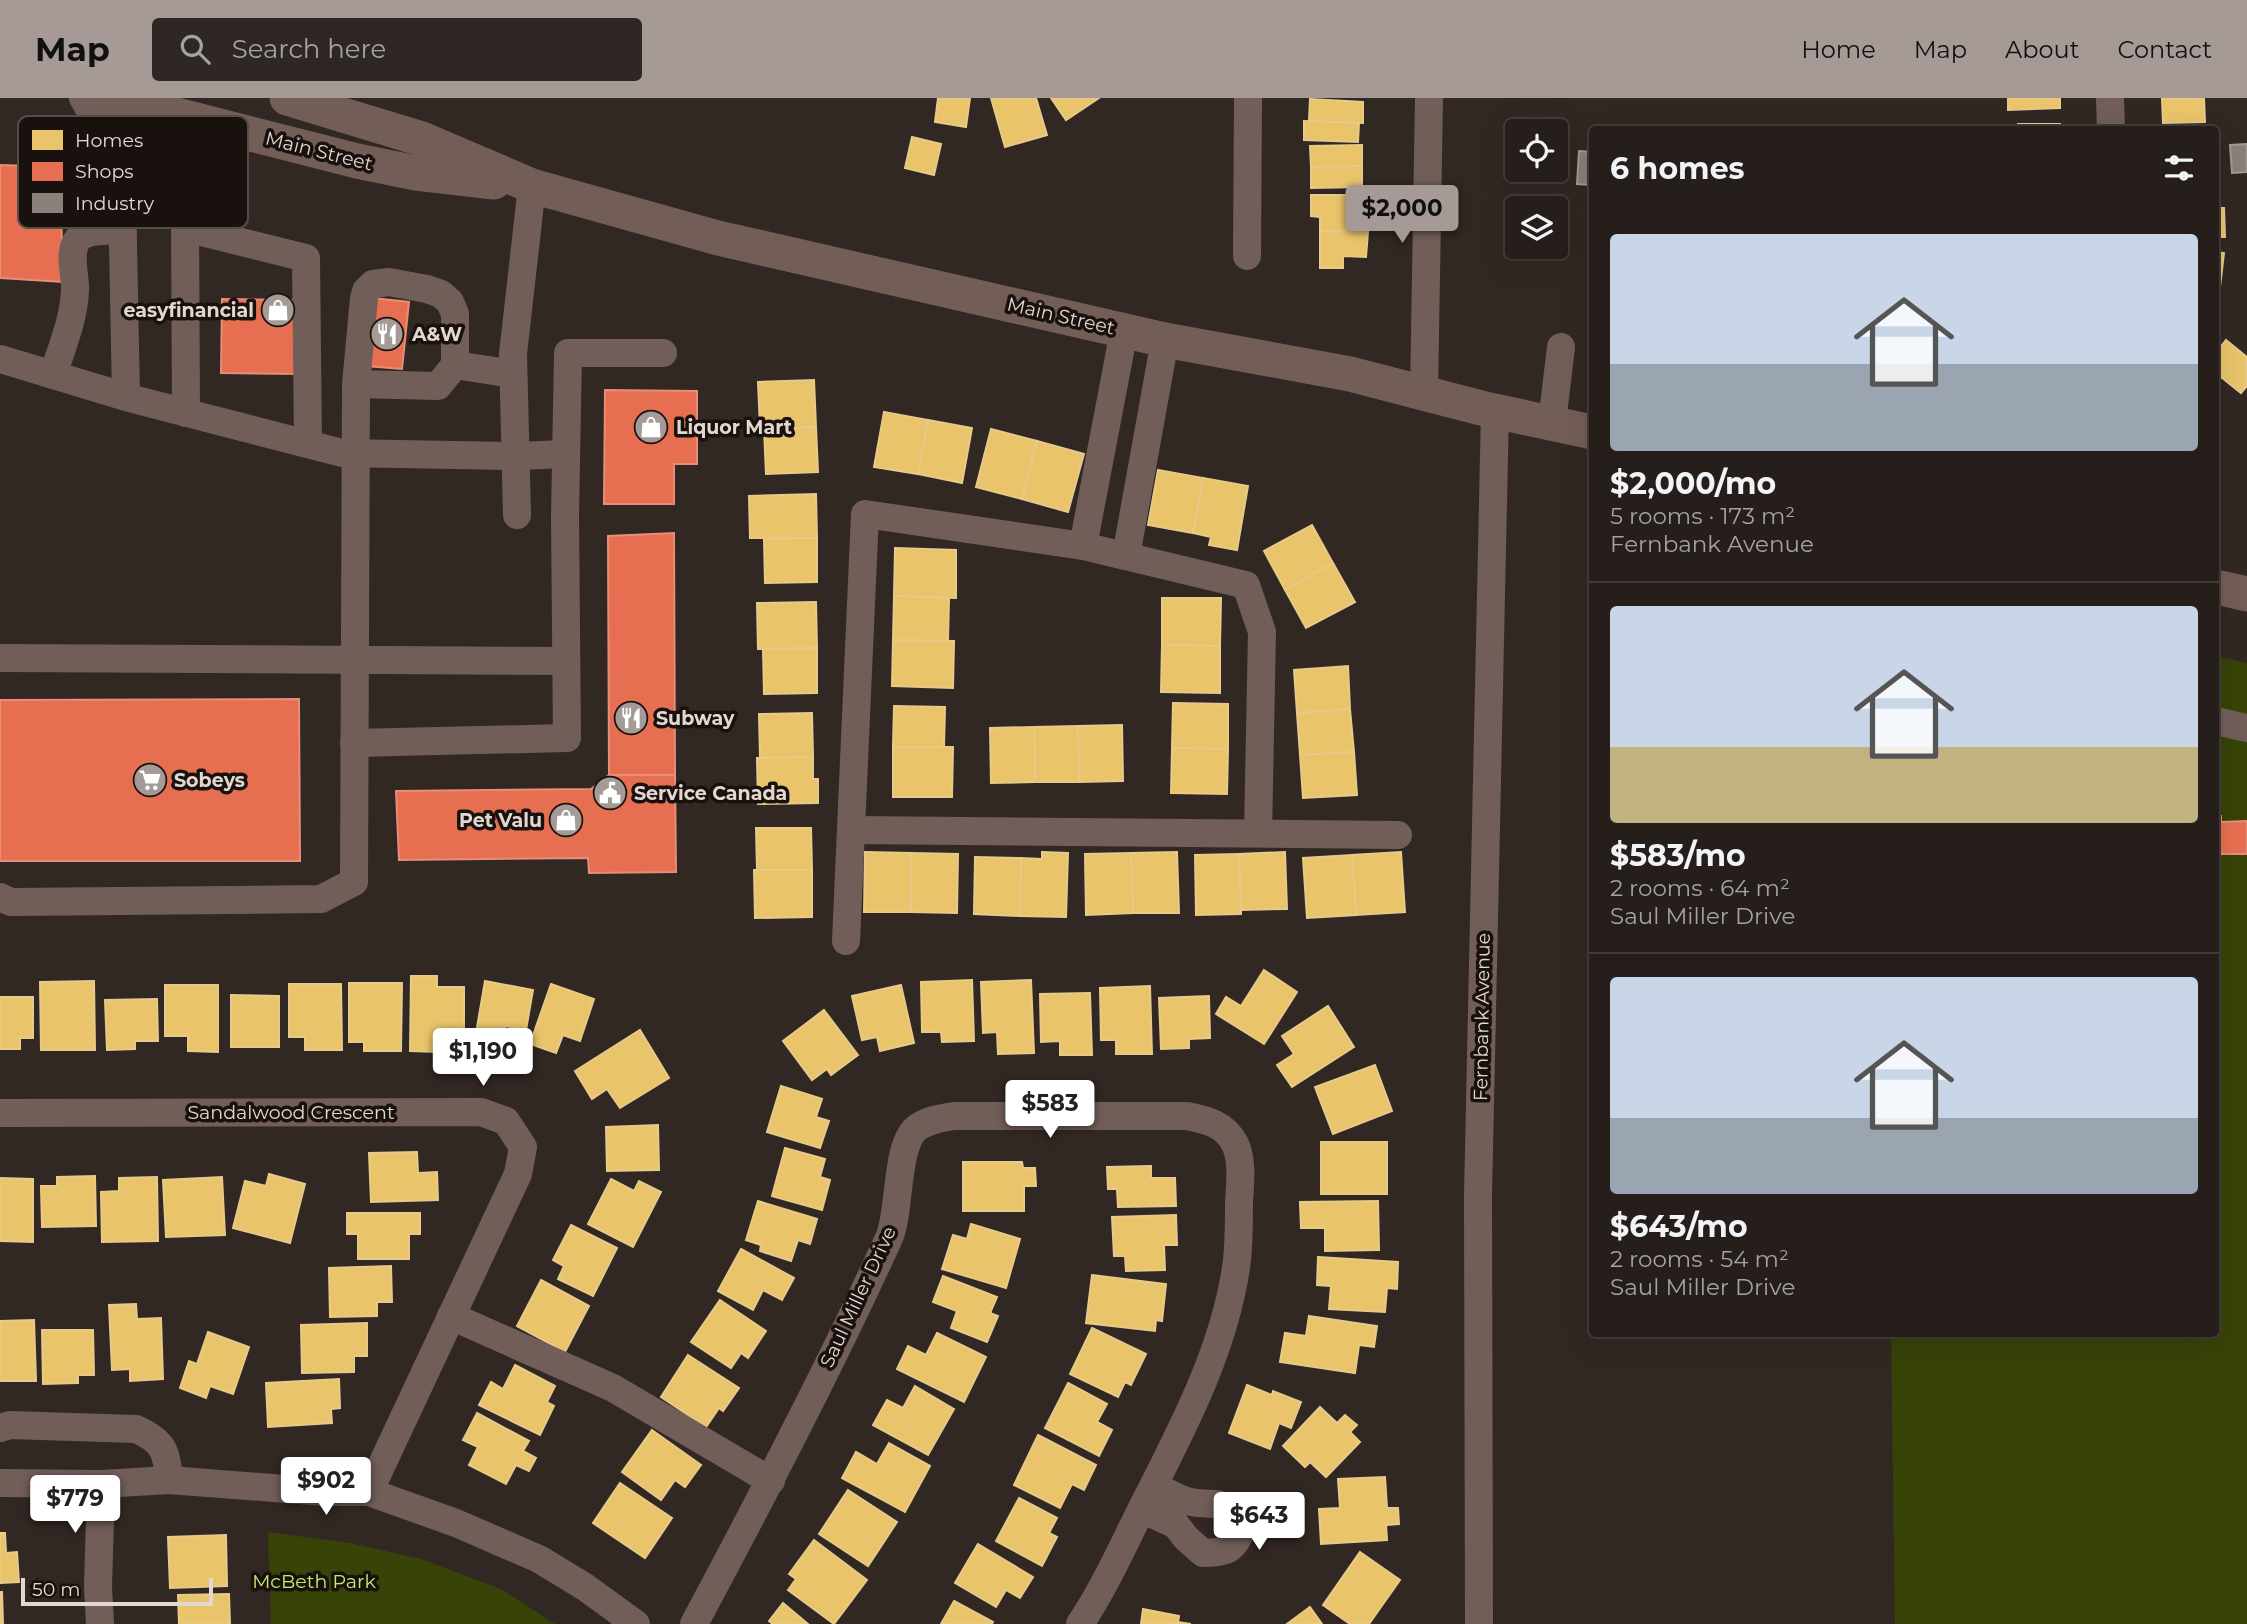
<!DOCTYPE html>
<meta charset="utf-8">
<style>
body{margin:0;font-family:Montserrat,sans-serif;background:#2e2723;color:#f1f3f6;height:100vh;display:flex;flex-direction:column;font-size:26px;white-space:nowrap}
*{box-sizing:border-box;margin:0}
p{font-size:23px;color:#a4a2a2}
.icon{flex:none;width:38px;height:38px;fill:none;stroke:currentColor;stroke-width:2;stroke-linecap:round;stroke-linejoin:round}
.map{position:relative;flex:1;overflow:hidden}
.drawer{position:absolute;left:1589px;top:28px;width:630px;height:1211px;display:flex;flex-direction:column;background:#261e1a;border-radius:7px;box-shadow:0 7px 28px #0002,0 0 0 2px #423c39}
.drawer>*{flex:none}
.buttons{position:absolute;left:1505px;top:21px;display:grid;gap:14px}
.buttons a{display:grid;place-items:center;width:63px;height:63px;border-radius:7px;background:#261e1a;box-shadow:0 7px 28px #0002,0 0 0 2px #423c39;font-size:35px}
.scale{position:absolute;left:21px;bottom:18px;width:192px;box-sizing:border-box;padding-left:7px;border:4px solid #e3d7d2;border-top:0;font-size:19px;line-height:24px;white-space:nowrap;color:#e3d7d2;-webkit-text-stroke:5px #19110d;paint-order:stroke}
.price{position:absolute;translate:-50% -60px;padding:0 16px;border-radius:7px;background:#fff;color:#222;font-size:23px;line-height:46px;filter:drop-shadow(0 2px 4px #0008)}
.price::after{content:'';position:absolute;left:50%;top:42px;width:21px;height:16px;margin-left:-10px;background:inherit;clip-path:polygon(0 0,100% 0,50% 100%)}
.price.current{background:#a59a95;color:#111}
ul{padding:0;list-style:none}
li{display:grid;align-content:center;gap:14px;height:371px;padding:0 21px}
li+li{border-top:2px solid #423c39}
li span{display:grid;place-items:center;height:217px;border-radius:7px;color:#555}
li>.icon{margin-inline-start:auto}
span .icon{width:126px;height:126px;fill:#fffc;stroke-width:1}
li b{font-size:30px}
h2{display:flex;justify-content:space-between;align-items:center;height:84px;padding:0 21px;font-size:30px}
header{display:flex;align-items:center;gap:42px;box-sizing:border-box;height:98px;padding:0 35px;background:#a59a95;color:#111}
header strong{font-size:33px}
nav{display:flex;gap:38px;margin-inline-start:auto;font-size:24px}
.search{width:490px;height:63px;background:#2e2723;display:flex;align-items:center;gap:18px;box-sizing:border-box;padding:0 24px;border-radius:7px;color:#a4a2a2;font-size:26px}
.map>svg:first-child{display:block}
.green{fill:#374307}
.homes{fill:#e9c46a;stroke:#e7ca89;stroke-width:2}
.shops{fill:#e76f51;stroke:#e68e78;stroke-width:2}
.industry{fill:#8a817c;stroke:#a59b96;stroke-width:2}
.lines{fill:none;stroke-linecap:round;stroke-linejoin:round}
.minor{stroke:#725e59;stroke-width:28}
.major{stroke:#735e57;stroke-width:35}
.labels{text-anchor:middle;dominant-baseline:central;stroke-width:7;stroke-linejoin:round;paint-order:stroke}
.street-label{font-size:19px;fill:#e3d7d2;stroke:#19110d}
.poi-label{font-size:19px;font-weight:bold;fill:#e3d7d2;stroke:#19110d;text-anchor:start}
.park-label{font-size:19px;fill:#c8ea72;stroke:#19110d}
.key{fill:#19110d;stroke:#564c48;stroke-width:2}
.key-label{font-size:19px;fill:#e3d7d2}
</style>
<header>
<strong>Map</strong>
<div class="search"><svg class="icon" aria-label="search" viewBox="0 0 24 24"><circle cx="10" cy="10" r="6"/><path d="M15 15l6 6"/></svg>Search here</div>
<nav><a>Home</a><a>Map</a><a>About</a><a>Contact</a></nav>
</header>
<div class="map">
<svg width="2247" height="1526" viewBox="0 0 2247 1526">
<rect width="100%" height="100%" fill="#322823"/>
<g class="green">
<path d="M2216 558 2247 565V1526H1895L1891 1236H2216Z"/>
<path d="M268 1434 350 1445 421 1461 501 1491 555 1526H271Z"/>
</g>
<g class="homes">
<path d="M938 0H970L966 29 935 24Z"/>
<path d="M991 0H1036L1047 37 1005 49Z"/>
<path d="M1051 0H1099L1066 22Z"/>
<path d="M2008 0H2060V10L2008 12Z"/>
<path d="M2204 0 2205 24 2163 25 2162 1Z"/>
<path d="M1310 1 1363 4V25L1309 23Z"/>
<path d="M1304 23 1359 25 1358 44 1304 42Z"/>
<rect x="2018" y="26" width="42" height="6"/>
<path d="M2217 31 2218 64H2216V32H2188Z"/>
<path d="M912 39 941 46 934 77 905 70Z"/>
<path d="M1362 47V68L1311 69 1310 48Z"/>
<path d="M1362 68V89L1311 90V69Z"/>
<path d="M1311 97H1365V134L1320 133V119L1311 118Z"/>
<path d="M2216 110H2224L2225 139H2216Z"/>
<path d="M1320 133 1368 134 1366 159 1343 158V170H1320Z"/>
<path d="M2216 154 2224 155 2218 206H2216Z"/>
<path d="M2226 242 2247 259V288L2241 295 2216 275V255Z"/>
<path d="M814 282 816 329 760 331 758 284Z"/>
<path d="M884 314 928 322 918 376 874 369Z"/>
<path d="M928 322 972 330 962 385 918 376Z"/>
<path d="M816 329 818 374 766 376 764 331Z"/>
<path d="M991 331 1037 343 1022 401 976 389Z"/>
<path d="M1037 343 1084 356 1068 414 1022 401Z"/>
<path d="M1158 372 1203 380 1193 435 1148 427Z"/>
<path d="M1203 380 1248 388 1237 452 1209 447 1211 439 1193 435Z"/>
<path d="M816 396 817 440H750L749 398Z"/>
<path d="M1312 427 1333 465 1285 492 1264 453Z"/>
<path d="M817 440V484L765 485 764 441Z"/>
<path d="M895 450 956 452V500L894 498Z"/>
<path d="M1333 465 1355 504 1306 530 1285 492Z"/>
<path d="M894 498 949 500 948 543 893 542Z"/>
<path d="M1162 500H1221L1220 548 1162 547Z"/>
<path d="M816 504 817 550 758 551 757 505Z"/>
<path d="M893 542 954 543 953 590 892 588Z"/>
<path d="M1162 547 1220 548V595L1161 594Z"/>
<path d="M817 550V595L764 596 763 551Z"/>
<path d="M1348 568 1350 611 1297 615 1294 572Z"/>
<path d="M1173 605 1228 606V651L1172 650Z"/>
<path d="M894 608 945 609 944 649H893Z"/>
<path d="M1350 611 1354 654 1300 657 1297 615Z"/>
<path d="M812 615 813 659 760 660 759 616Z"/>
<path d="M1122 627 1123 683 1079 684 1078 628Z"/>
<path d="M1078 628 1079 684H1035L1034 629Z"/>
<path d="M1034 629 1035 684 991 685 990 630Z"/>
<path d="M893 649H953L952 699H893Z"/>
<path d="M1172 650 1228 651 1227 696 1171 695Z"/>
<path d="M1354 654 1357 697 1303 700 1300 657Z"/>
<path d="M813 659V681H818V705L758 706 757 660Z"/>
<path d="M756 730H811L812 772H757Z"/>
<path d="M865 754 911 755V814H864Z"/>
<path d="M1042 754 1068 755 1066 819 1020 818 1021 760 1042 761Z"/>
<path d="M1177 754 1179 815H1133L1131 755Z"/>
<path d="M1285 754 1287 811 1241 812 1239 756Z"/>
<path d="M1401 754 1405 814 1356 817 1352 757Z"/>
<path d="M911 755 958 756 957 815 911 814Z"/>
<path d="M1131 755 1133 815 1086 817 1085 756Z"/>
<path d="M1239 756 1241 816 1196 817 1195 757Z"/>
<path d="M1352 757 1356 817 1307 820 1303 760Z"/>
<path d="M975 759 1021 760 1020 818 974 816Z"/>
<path d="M754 772H812V819L755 820Z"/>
<path d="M1264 872 1297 894 1264 946 1216 916 1226 899 1241 908Z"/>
<path d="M411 878H437V889H464V938H438V954L410 953Z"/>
<path d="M972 882 974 943 942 944 941 934H922L921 884Z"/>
<path d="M1031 882 1034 955 998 956 997 934 983 935 981 884Z"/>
<path d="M94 883 95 952H41L40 884Z"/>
<path d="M485 883 533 892 526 932 505 928 503 940 476 935Z"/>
<path d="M349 885H402L401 953H364V944H349Z"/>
<path d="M289 886H341L342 952H305V939H289Z"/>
<path d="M551 886 594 901 580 943 563 937 556 955 530 946Z"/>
<path d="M165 887H218V954L188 953V938H165Z"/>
<path d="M901 887 914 945 880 953 877 939 862 942 852 898Z"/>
<path d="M1150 888 1152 956H1116V942H1101L1100 890Z"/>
<path d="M1090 895 1092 957H1060V943L1041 944 1040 896Z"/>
<path d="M231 897 279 898V949H231Z"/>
<path d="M1209 898 1210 940 1189 941V950L1161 951 1159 900Z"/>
<path d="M0 899H33V940H20V951H0Z"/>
<path d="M157 901 158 943H135V951L107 952 105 902Z"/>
<path d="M1328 908 1354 949 1292 989 1277 967 1294 956 1282 938Z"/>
<path d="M824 912 858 957 831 977 827 971 812 982 783 943Z"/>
<path d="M640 932 669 980 620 1010 607 991 592 1001 575 973Z"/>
<path d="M1375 967 1392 1013 1333 1036 1315 989Z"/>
<path d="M781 988 822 1001 816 1019 829 1023 820 1050 767 1034Z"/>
<path d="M658 1027 659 1072 607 1073 606 1029Z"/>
<rect x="1321" y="1044" width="66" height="52"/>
<path d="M785 1050 825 1061 820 1079 830 1082 822 1112 772 1098Z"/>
<path d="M417 1054 418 1075 437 1074 438 1102 371 1104 369 1055Z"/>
<path d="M963 1064H1022L1023 1070H1035L1036 1088H1024V1113H963Z"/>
<path d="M1151 1068V1080H1175L1176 1108 1118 1109 1117 1091H1108L1107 1069Z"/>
<path d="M269 1076 305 1086 290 1145 233 1130 245 1083 266 1088Z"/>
<path d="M95 1078 96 1128 42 1129 41 1088H57V1079Z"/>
<path d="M157 1079 158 1143 102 1144 101 1094 119 1093V1080Z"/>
<path d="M222 1079 225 1137 166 1139 163 1082Z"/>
<path d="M0 1080 33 1081V1144L0 1143Z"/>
<path d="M611 1081 634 1093 639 1083 661 1094 633 1149 588 1126Z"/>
<path d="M758 1103 817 1121 810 1146 798 1142 791 1163 760 1153 761 1147 746 1142Z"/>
<path d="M1378 1103 1379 1152 1325 1153V1130H1301L1300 1104Z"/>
<path d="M347 1115H420V1136H409V1161H358V1136H347Z"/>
<path d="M1176 1117 1177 1147H1164L1165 1172 1126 1173 1125 1158H1114L1112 1119Z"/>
<path d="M971 1126 1020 1141 1006 1190 942 1171 953 1137 967 1141Z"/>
<path d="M571 1127 617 1150 593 1198 558 1181 564 1168 553 1162Z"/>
<path d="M741 1151 794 1180 782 1202 763 1192 753 1212 718 1193Z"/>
<path d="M1318 1159 1398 1164 1397 1191 1387 1190 1385 1214 1329 1211 1331 1188 1317 1187Z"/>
<path d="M391 1168 392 1204H377V1218L330 1219 329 1170Z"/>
<path d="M1092 1177 1166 1186 1162 1223 1156 1222 1155 1233 1086 1225Z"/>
<path d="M943 1178 997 1199 990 1215 998 1218 987 1244 951 1230 957 1213 933 1204Z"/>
<path d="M541 1182 589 1208 565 1254 517 1228Z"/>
<path d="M720 1202 766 1233 748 1260 741 1255 731 1270 691 1244Z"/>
<path d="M136 1206 137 1221 161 1220 163 1281 130 1283V1271L112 1272 109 1207Z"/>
<path d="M1309 1218 1377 1228 1374 1249 1359 1247 1355 1275 1280 1264 1285 1235 1306 1238Z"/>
<path d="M34 1222 36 1283H0V1223Z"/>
<path d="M367 1225V1258H354V1274L302 1275 301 1227Z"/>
<path d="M1092 1230 1146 1256 1131 1287 1125 1284 1118 1299 1070 1276Z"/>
<path d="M42 1232H93L94 1277H78V1285L43 1286Z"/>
<path d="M208 1234 249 1249 233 1296 210 1288 206 1300 180 1290 189 1263 197 1266Z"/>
<path d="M937 1235 986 1259 964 1304 897 1271 908 1248 926 1257Z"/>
<path d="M688 1257 739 1290 723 1313 719 1310 706 1329 661 1299Z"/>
<path d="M515 1267 555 1288 547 1304 554 1308 540 1337 479 1307 491 1284 503 1291Z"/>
<path d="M339 1281 340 1310 331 1311 332 1325 268 1329 266 1285Z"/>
<path d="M1068 1285 1107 1306 1097 1324 1112 1332 1099 1358 1045 1330Z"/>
<path d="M1247 1287 1272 1297 1273 1293 1301 1304 1291 1330 1279 1325 1270 1351 1229 1335Z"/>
<path d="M915 1288 954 1311 928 1357 873 1327 887 1302 903 1310Z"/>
<path d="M1320 1309 1337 1325 1345 1317 1357 1327 1350 1334 1360 1344 1326 1379 1310 1364 1305 1369 1283 1348Z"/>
<path d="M477 1315 529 1343 523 1353 536 1360 529 1373 516 1367 506 1386 469 1367 478 1349 463 1342Z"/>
<path d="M652 1332 701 1367 685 1389 675 1382 661 1402 622 1374Z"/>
<path d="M1038 1337 1096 1367 1084 1392 1072 1386 1060 1410 1014 1387Z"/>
<path d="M889 1345 930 1368 905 1414 842 1380 856 1354 877 1366Z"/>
<path d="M1385 1379 1387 1410H1398L1399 1426 1386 1427 1387 1442 1321 1446 1319 1411 1340 1410 1338 1381Z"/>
<path d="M620 1385 672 1420 645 1460 593 1425Z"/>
<path d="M848 1392 897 1424 868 1468 819 1436Z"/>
<path d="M1019 1400 1057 1420 1049 1435 1057 1439 1042 1468 996 1443Z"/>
<path d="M0 1435H5L6 1455 17 1454 19 1484 0 1485Z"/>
<path d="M226 1437 227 1488 170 1490 168 1439Z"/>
<path d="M814 1442 867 1482 834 1526 788 1492 796 1481 789 1476Z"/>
<path d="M978 1446 1033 1479 1020 1500 1006 1492 996 1509 955 1485Z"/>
<path d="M1360 1454 1400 1482 1369 1526H1350L1323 1507Z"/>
<path d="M0 1494H2L3 1526H0Z"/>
<path d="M229 1496 230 1526H179L178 1497Z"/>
<path d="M954 1503 993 1524 992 1526H941Z"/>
<path d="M783 1505 808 1526H773L769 1523Z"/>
<path d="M1310 1509 1322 1526H1287Z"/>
<path d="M1143 1511 1179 1518 1178 1524 1191 1526H1141Z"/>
</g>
<g class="shops">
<path d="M0 67 60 69 63 184 0 180Z"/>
<path d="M373 200 409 204 402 271 366 268Z"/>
<path d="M222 201 302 202 301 276 221 275Z"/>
<path d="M605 292 697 293V366H674V406H604Z"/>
<path d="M674 435 675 677H609L608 438Z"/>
<path d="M299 601 300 763H0V602Z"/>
<path d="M609 677H675L676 774 589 775 588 760 399 762 396 693 591 691Z"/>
<path d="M2216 716 2221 718V724L2247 723V756H2219L2220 761 2216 764Z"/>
</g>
<g class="industry">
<path d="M2247 46V74L2232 75 2230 47Z"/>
<path d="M1579 53 1592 54V87L1577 86Z"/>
</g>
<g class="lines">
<g class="minor">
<path d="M83 0 105 38 122 95 152 53 194 21"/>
<path d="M2110 0 2111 32"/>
<path d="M122 95 126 299"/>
<path d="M185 130 306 160 308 346"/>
<path d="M1247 158 1248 0"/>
<path d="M0 261 133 301 342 355 516 358 566 356"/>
<path d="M455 267 513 276"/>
<path d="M53 277C62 249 74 221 75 192 76 177 66 151 80 139 90 131 110 133 122 132"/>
<path d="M1424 296 1429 0"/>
<path d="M186 315 185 120 212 48 242 34"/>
<path d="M1552 325 1561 249"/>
<path d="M517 417 513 256 532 88"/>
<path d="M1083 448 1246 487 1262 534 1258 735"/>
<path d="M1126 458 1165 242"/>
<path d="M0 560 566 563"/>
<path d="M2216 623 2247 630"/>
<path d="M354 645 567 640 565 420 568 255H663"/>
<path d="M851 732 1398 737"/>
<path d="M0 799 11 804 321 801 354 784 356 286 438 288 455 267V216L450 204 441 196 427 191 389 184 373 186 366 193 364 200 356 286"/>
<path d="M846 843 865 416 1083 448 1124 233"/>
<path d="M0 1015 481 1014 506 1023 523 1049 518 1076 369 1394"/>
<path d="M451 1218 613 1290 771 1383"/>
<path d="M0 1330 10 1327 136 1331C163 1343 167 1353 169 1382"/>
<path d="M0 1385 101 1386 169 1382 324 1394H369L456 1425 539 1461 585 1489 636 1526"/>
<path d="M1142 1411 1176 1427 1186 1440 1203 1455C1224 1454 1233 1454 1241 1433 1225 1394 1217 1411 1187 1403 1176 1400 1165 1393 1155 1388"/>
<path d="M100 1526 98 1489 101 1386"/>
<path d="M694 1526C762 1399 829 1271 889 1140 901 1112 895 1045 918 1029 929 1022 941 1020 954 1018H1187C1207 1022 1225 1026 1235 1046 1243 1062 1240 1087 1239 1104 1239 1123 1239 1143 1237 1162 1226 1251 1180 1335 1140 1414 1121 1452 1104 1490 1080 1526"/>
<path d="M1479 1526 1478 1097 1495 312"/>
</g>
<g class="major">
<path d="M110 0 357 63 416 75 494 84"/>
<path d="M287 0 422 41 532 88 718 140 1165 242 1350 276 1481 310 1592 334"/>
<path d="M2216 489 2247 496"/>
</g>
</g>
<defs>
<symbol id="shop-disc" viewBox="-11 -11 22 22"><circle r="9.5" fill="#a59a95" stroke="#19110d"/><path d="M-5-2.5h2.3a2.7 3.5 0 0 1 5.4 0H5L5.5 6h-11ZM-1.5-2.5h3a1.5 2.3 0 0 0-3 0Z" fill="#fff"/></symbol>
<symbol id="restaurant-disc" viewBox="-11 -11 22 22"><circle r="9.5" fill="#a59a95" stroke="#19110d"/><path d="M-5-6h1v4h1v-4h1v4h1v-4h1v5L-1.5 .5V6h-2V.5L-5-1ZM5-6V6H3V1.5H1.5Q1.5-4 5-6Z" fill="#fff"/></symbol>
<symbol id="supermarket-disc" viewBox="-11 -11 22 22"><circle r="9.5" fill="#a59a95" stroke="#19110d"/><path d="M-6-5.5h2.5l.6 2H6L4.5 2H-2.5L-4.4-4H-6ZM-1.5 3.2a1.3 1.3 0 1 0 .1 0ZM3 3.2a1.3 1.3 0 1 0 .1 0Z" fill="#fff"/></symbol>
<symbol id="civic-disc" viewBox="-11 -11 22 22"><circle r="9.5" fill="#a59a95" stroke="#19110d"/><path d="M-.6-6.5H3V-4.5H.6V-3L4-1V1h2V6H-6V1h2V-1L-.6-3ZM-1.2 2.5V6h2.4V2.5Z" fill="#fff"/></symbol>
</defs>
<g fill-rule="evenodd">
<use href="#shop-disc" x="259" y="193" width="38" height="38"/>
<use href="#restaurant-disc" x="368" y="217" width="38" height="38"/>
<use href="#shop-disc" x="632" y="310" width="38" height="38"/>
<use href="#restaurant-disc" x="612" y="601" width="38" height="38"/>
<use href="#supermarket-disc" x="131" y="663" width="38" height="38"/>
<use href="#civic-disc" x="591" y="676" width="38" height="38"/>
<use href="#shop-disc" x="547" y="703" width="38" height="38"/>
</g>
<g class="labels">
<g class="street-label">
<text transform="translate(319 53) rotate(14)">Main Street</text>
<text transform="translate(1061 218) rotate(13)">Main Street</text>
<text transform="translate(1482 919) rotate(-89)">Fernbank Avenue</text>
<text x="291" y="1014">Sandalwood Crescent</text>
<text transform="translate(858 1199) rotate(-65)">Saul Miller Drive</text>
</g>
<g class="poi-label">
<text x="254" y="212" text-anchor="end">easyfinancial</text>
<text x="412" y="236">A&amp;W</text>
<text x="676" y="329">Liquor Mart</text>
<text x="656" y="620">Subway</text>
<text x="174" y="682">Sobeys</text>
<text x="634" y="695">Service Canada</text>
<text x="542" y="722" text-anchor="end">Pet Valu</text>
</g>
<g class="park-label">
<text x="314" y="1483">McBeth Park</text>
</g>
</g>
<rect x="18" y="18" width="230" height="112" rx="10" class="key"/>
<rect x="32" y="32" width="31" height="20" fill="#e9c46a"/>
<rect x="32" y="64" width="31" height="19" fill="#e76f51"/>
<rect x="32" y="95" width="31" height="20" fill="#8a817c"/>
<g class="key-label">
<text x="75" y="49">Homes</text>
<text x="75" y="80">Shops</text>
<text x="75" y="112">Industry</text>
</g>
</svg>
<div class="buttons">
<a><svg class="icon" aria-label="locate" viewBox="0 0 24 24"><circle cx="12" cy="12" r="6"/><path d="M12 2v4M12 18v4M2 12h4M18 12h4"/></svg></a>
<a><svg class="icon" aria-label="layers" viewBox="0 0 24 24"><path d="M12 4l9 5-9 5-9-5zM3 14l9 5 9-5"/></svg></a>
</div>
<div class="scale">50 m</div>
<b class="price current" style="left:1402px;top:147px">$2,000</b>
<b class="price" style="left:483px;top:990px">$1,190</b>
<b class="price" style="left:1050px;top:1042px">$583</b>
<b class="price" style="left:326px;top:1419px">$902</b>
<b class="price" style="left:75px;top:1437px">$779</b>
<b class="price" style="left:1259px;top:1454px">$643</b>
<section class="drawer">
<h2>6 homes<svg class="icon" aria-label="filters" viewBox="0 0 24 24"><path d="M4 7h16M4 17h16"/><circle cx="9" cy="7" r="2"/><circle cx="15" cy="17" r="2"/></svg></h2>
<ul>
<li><span style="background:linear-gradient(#c9d6e8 60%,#9aa5b1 0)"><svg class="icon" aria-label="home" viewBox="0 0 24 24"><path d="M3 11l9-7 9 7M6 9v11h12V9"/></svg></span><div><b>$2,000/mo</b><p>5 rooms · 173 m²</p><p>Fernbank Avenue</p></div></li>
<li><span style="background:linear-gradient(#c9d6e8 65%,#c2b280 0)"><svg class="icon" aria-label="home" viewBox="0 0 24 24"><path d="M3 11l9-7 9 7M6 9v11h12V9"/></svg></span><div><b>$583/mo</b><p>2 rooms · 64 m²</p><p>Saul Miller Drive</p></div></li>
<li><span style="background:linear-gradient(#c9d6e8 65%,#9aa5b1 0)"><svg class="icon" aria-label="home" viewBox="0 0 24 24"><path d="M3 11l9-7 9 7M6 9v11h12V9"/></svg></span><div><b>$643/mo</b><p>2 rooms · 54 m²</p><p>Saul Miller Drive</p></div></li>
</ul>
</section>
</div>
